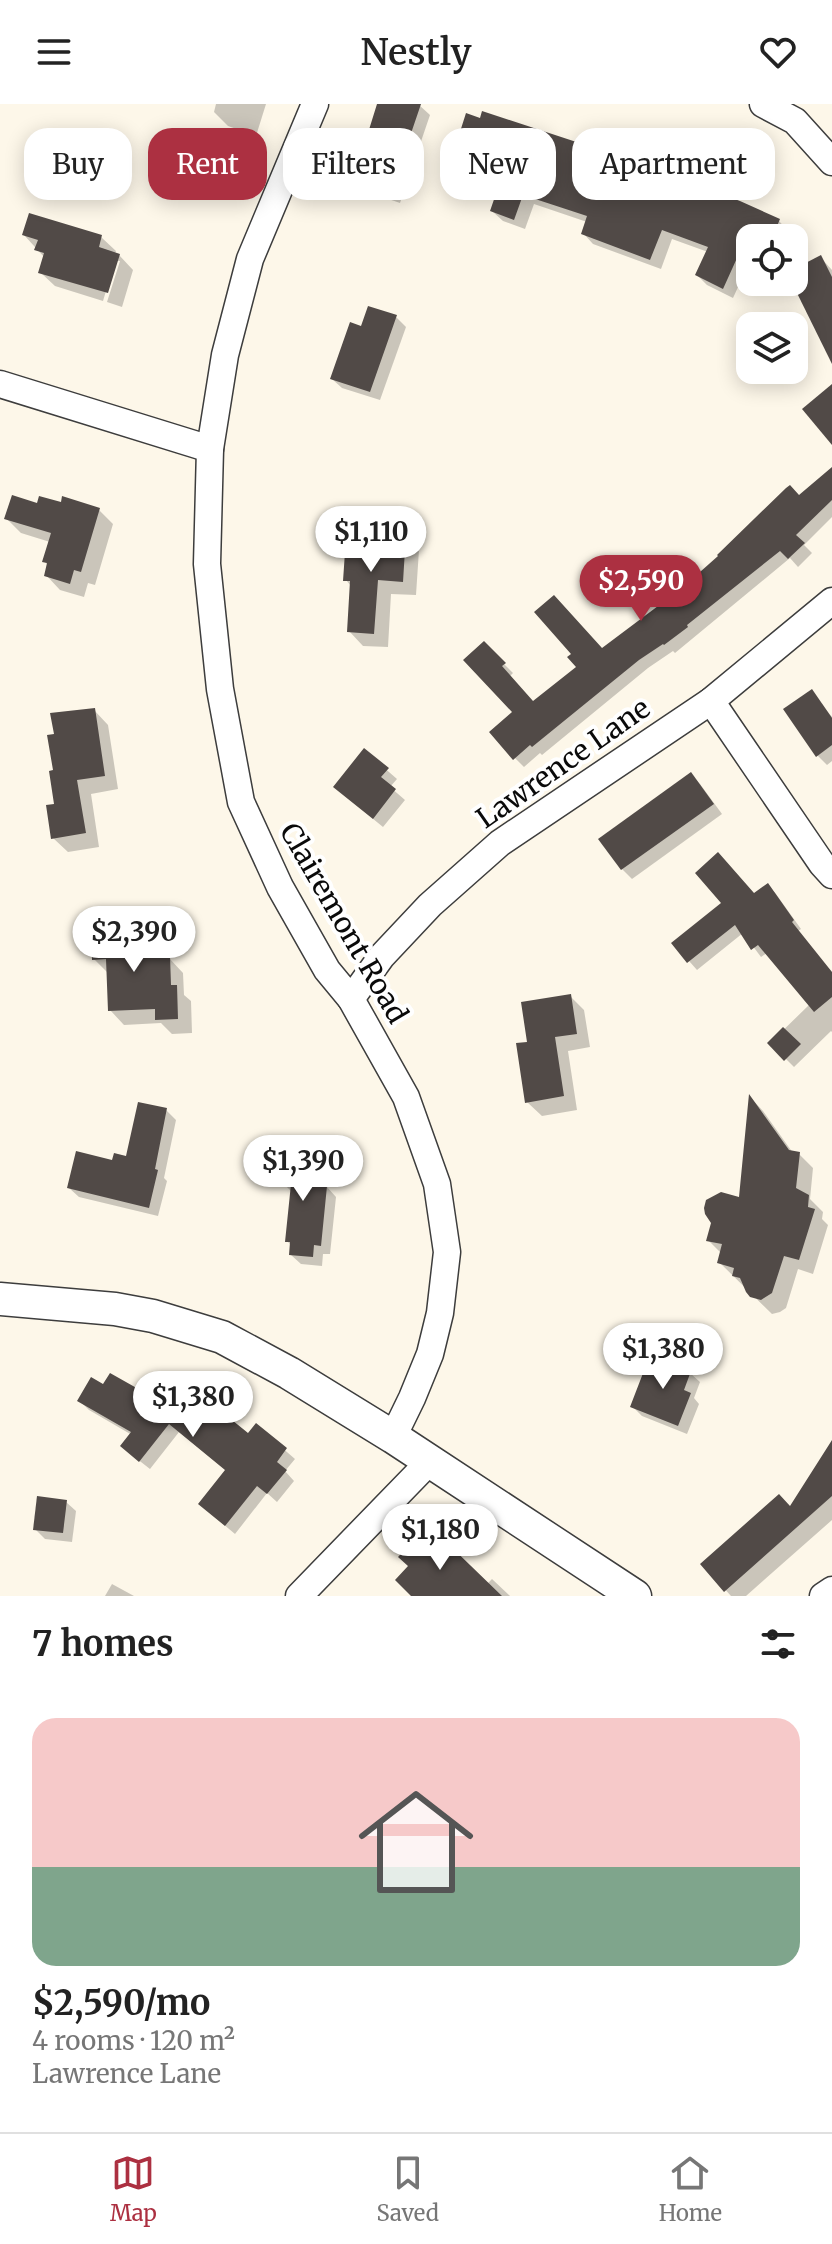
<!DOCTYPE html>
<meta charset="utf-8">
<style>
body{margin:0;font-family:Merriweather,serif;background:#f6f6f6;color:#222;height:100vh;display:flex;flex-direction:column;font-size:30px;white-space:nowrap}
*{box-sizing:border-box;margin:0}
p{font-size:26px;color:#767676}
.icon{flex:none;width:44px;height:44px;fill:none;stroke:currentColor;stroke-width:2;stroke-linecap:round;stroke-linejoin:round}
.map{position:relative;height:1492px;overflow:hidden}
.side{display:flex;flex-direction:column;background:#fff;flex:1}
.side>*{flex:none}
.guide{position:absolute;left:24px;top:24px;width:784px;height:72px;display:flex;gap:16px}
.tools{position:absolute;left:736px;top:120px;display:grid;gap:16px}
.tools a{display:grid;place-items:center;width:72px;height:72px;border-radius:16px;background:#fff;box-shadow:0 4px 20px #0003;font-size:40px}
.price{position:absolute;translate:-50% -68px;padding:0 18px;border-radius:28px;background:#fff;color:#222;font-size:26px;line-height:52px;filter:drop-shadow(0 2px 4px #0008)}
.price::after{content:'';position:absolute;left:50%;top:48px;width:24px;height:18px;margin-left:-12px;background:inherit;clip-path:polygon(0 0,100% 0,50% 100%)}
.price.selected{background:#ac3041;color:#fff}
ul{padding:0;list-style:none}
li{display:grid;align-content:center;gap:16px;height:424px;padding:0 32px}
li+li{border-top:2px solid #e0e0e0}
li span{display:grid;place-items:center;height:248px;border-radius:24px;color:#555}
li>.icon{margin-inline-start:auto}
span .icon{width:144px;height:144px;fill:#fffc;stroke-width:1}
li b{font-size:34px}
h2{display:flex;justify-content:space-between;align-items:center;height:96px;padding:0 32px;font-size:34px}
.chip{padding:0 28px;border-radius:24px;background:#fff;box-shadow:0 4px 20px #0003;font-size:28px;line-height:72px}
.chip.selected{background:#ac3041;color:#fff}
header{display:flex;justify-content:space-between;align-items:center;height:104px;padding:0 32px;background:#fff;font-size:36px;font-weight:600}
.tab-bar{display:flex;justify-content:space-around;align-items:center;height:112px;border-top:2px solid #e0e0e0;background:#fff;font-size:22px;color:#767676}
.tab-bar a{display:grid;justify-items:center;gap:4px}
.tab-bar .selected{color:#ac3041}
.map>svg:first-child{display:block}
.shadow{fill:#0003}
.building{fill:#514a47}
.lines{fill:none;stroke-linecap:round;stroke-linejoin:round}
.minor-casing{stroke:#3d3d3d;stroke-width:29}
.tertiary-casing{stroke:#3d3d3d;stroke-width:35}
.minor{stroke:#fff;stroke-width:26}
.tertiary{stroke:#fff;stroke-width:32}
.labels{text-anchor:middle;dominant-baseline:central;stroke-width:8;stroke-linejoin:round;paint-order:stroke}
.street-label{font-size:28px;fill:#0a0a0a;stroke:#fff}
</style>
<header><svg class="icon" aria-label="menu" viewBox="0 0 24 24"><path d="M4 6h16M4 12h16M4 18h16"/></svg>Nestly<svg class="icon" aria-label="heart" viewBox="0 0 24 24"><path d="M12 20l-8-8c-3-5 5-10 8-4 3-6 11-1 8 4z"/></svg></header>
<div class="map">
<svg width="832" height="1492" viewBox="0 0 832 1492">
<rect width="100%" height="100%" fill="#fdf7e9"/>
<g class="shadow">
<path d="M216 0H266L256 32 228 22 214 8Z"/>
<path d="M380 0H418L430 11 400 99 371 89 361 80 371 50 365 44Z"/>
<path d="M461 31 779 117 789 128 786 134H750V157L733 194 707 181 697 171 708 148 672 135 661 165 593 140 583 129 587 118 534 100 525 125 503 117 492 107 501 84 489 80 478 69 484 53Z"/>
<path d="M24 131 101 133 116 147 115 150 119 151 133 166 122 203 107 198 120 157H115L103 197 55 182 40 168 45 154Z"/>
<path d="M821 154 832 166V253L794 178V167Z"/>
<path d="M396 213 406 223 380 296 342 284 332 275 362 225Z"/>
<path d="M832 366V413L804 441 812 449 798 463 790 454 675 549 673 547 648 564 542 651 540 649 524 663 515 654V608L484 540 513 569 510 572 534 600 799 394Z"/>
<path d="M38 401 99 406 113 420 95 481 88 479 84 493 60 486 46 471 49 462 45 458 50 438 21 429 7 415Z"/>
<path d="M405 431 419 446 416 491 391 490 388 543 363 542 349 527 351 482 346 476 354 451Z"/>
<path d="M811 588 832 613V657L827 661 817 651Z"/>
<path d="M94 606 108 621 118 685 91 690 99 743 68 748 53 734 56 702V632Z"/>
<path d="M365 647 397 675 390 683 405 696 383 723 345 692Z"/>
<path d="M691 671 700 680 722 710 632 775 622 765Z"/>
<path d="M768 781 776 790 801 825 798 827 832 869V928L831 927 794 963 770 939 810 900 767 849 761 853 743 829 697 866 674 840Z"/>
<path d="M125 820 139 835 140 847 152 846 161 855 169 854 183 869 184 891 191 897 192 929 172 930 161 919 124 921 110 906 108 869 94 855Z"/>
<path d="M570 892 584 906 590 943 568 947 577 1006 542 1012 527 998Z"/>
<path d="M751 994 763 1007 793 1049 799 1050 813 1064 810 1095 823 1108 822 1115 828 1121 813 1170 798 1165 786 1204 780 1208 772 1210 719 1158 722 1150 708 1136 741 1095Z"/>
<path d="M166 1006 176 1016 164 1074 167 1077 158 1112 79 1093 69 1084 114 1058 128 1054Z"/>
<path d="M316 1050 326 1060 323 1083H327L336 1093 330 1150H323L322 1162 301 1160 291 1151 292 1142 287 1137 292 1088 283 1079Z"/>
<path d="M651 1254 690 1269 700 1278 694 1294 699 1300 687 1330 642 1312 632 1302Z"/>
<path d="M104 1282 249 1332 257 1322 295 1355 285 1367 294 1377 277 1398 267 1389 235 1430 210 1409 227 1367 179 1328 150 1365 132 1351V1331L89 1306 80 1297Z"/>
<path d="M832 1339V1416L746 1492H731L702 1460 791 1405Z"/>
<path d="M66 1398 76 1407 72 1438 45 1435 35 1425Z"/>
<path d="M428 1445 487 1480 492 1475 510 1492H414Z"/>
<path d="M112 1480 134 1492H105Z"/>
</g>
<g class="building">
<path d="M377 0H421L390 91 359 80 370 47 363 45Z"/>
<path d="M482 7 625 54 740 97 780 115 772 134H750V147L742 143 723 185 695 171 708 143 662 126 650 156 581 130 587 112 523 91 514 116 490 107 500 78 476 70 483 47 468 42 470 35 459 31 466 9 480 14Z"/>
<path d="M29 109 102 131 99 143 120 150 108 189 38 169 44 149 34 146 38 136 22 131Z"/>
<path d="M821 151 832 173V260L794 183V165Z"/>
<path d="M368 202 397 211 370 288 330 275 350 218 361 222Z"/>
<path d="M832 280V341L802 305Z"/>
<path d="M832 363V396L796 431 805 439 788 455 780 447 687 521 688 523 664 541 663 540 639 556 532 643 530 641 513 656 489 628 512 608 463 556 484 537 506 559 502 562 533 597 576 563 567 553 571 550 534 508 554 491 602 544 682 484 718 452 717 451 786 384 790 381 799 391Z"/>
<path d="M12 391 37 399 39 392 61 398 62 392 100 404 81 468 74 466 70 480 44 472 47 459 42 458 51 429 4 415Z"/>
<path d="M354 426 406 429 403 478 378 476 374 530 347 528 350 477H343L345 448 352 449Z"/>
<path d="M812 585 832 614V641L816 653 783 605Z"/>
<path d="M95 604 105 672 77 676 86 729 51 735 46 701 54 700 49 667 53 666 47 631 54 630 50 609Z"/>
<path d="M364 644 389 664 381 673 396 685 373 715 333 683Z"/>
<path d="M691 668 714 700 621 766 598 735Z"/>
<path d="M718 748 754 789 768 779 794 816 792 818 832 868V893L814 908 758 841 751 846 735 821 687 859 671 839 721 799 695 769Z"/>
<path d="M126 818 127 845 153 844 154 853 170 852 171 881H177L178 915 155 916V905L108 907 106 855 92 856 91 820Z"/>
<path d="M571 890 577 930 555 933 564 992 525 999 516 939 527 938 521 898Z"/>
<path d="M783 923 801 940 784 957 767 939Z"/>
<path d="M749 990 789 1046 800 1048 796 1084 809 1091 808 1103 815 1105 799 1156 784 1152 772 1189 761 1196 750 1193 746 1188 740 1174 732 1172 734 1164 717 1159 722 1140 706 1137 711 1119 705 1110 704 1104 706 1096 721 1088 739 1093Z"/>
<path d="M138 998 167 1004 155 1065 158 1066 149 1104 67 1084 76 1047 112 1056 114 1049 126 1052Z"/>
<path d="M284 1045 317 1048 313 1080 327 1082 321 1142 314 1141 313 1153 289 1151 290 1138H285L291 1080 281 1079Z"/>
<path d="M650 1251 691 1267 684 1286 691 1289 678 1322 630 1303Z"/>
<path d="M110 1269 172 1304 190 1282 248 1329 256 1319 287 1344 277 1358 287 1366 267 1390 257 1382 225 1422 198 1400 225 1366 169 1320 139 1358 120 1342 131 1328 77 1297 91 1273 103 1280Z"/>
<path d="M832 1336V1392L724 1488 700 1460 779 1390 790 1402Z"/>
<path d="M37 1392 67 1396 63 1429 33 1426Z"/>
<path d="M439 1431 502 1492H411L395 1476 408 1462 398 1453 418 1432 428 1442Z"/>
</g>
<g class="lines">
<defs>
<g id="minor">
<path d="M315 0 250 155 225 251 210 345 207 460 220 585 241 698 280 783 327 866 351 895 406 993 437 1080 447 1148 440 1209 430 1250 412 1294 393 1333"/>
<path d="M763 0 795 17 832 58"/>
<path d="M0 280 210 345"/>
<path d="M711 597 822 760 832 771"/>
<path d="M351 895 382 852 430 801 500 739 711 597 832 497"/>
<path d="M299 1492 430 1357"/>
<path d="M823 1492 832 1486"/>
</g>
<path id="tertiary" d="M0 1195 115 1205 153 1212 222 1233 289 1269 393 1333 635 1492"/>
</defs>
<use href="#minor" class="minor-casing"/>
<use href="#tertiary" class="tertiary-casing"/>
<use href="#minor" class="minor"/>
<use href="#tertiary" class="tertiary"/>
</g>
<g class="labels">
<g class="street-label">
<text transform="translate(563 659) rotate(-35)">Lawrence Lane</text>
<text transform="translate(344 819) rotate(60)">Clairemont Road</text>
</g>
</g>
</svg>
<div class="tools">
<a><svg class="icon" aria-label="locate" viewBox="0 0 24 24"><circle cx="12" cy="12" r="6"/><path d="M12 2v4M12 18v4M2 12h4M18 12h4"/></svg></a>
<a><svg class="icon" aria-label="layers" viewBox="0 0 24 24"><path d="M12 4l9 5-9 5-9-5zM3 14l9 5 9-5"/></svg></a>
</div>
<b class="price" style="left:371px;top:470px">$1,110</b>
<b class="price selected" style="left:641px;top:519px">$2,590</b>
<b class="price" style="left:134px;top:870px">$2,390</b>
<b class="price" style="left:303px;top:1099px">$1,390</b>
<b class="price" style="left:663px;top:1287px">$1,380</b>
<b class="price" style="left:193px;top:1335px">$1,380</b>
<b class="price" style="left:440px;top:1468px">$1,180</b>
<div class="guide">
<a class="chip">Buy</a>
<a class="chip selected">Rent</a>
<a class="chip">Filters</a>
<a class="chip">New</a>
<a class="chip">Apartment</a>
</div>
</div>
<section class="side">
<h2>7 homes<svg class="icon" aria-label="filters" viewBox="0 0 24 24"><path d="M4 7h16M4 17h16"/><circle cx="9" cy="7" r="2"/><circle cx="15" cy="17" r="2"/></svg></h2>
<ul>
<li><span style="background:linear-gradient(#f6c9c9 60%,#7fa58c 0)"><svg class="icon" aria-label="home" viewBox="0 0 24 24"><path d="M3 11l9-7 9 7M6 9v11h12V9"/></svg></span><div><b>$2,590/mo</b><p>4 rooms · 120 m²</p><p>Lawrence Lane</p></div></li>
</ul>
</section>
<nav class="tab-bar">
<a class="selected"><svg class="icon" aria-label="map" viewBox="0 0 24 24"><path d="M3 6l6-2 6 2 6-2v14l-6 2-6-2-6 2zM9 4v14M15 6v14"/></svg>Map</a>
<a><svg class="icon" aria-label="saved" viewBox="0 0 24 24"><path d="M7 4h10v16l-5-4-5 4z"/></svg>Saved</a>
<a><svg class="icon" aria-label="home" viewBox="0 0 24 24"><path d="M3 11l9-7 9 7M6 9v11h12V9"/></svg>Home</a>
</nav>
